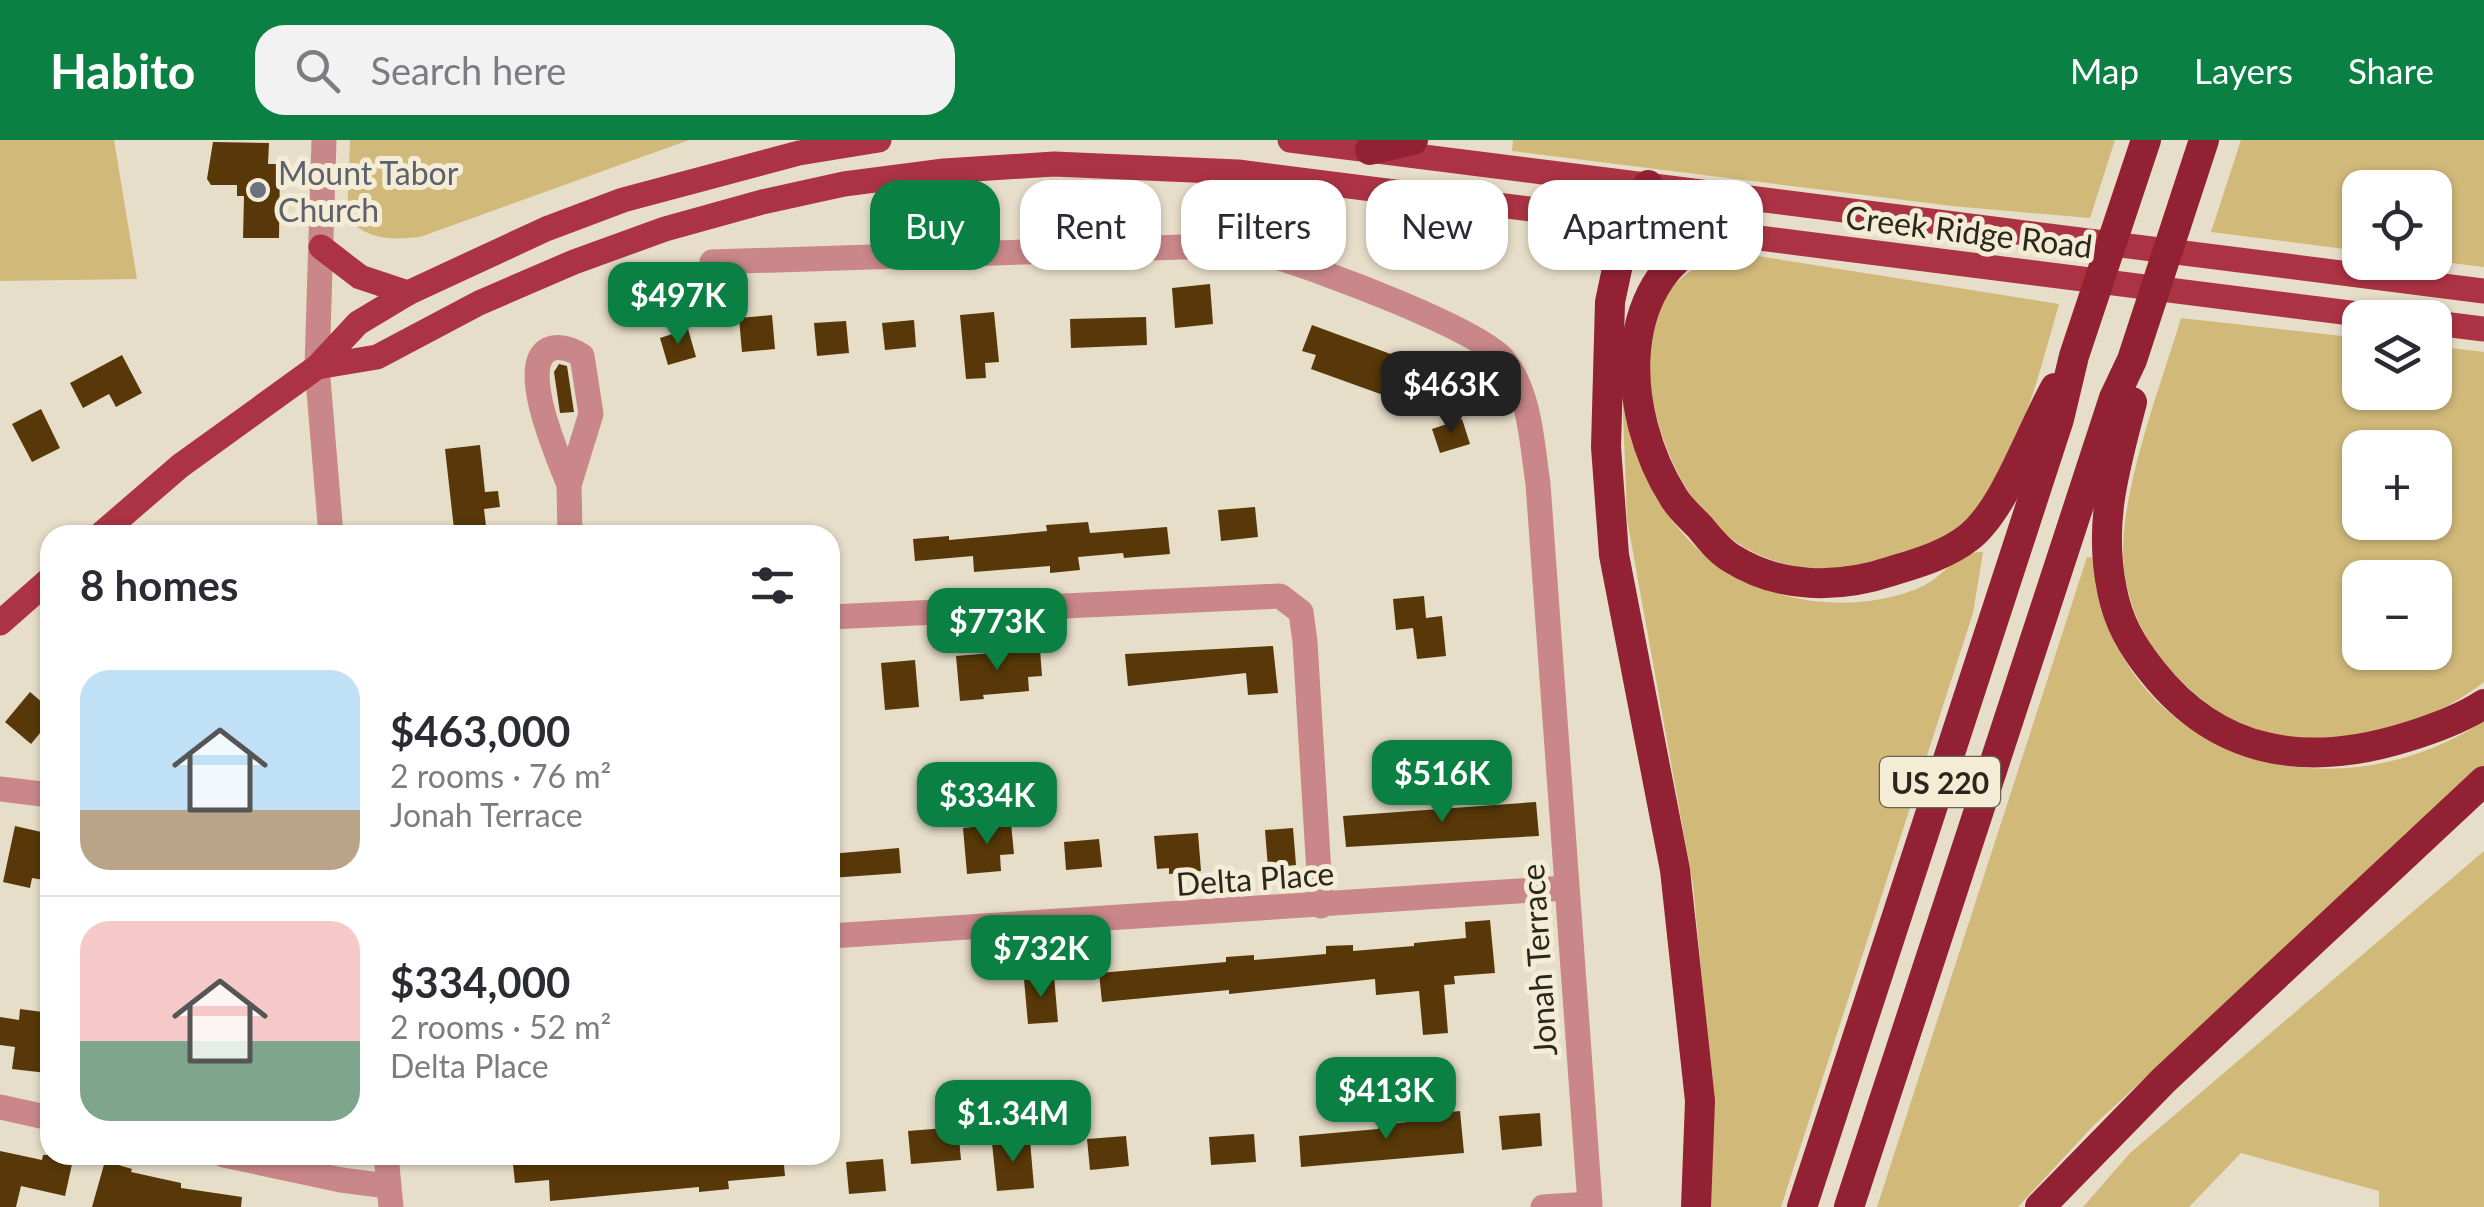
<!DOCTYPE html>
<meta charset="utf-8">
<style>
body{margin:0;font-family:Lato,sans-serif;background:#f2f2f3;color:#2b2b33;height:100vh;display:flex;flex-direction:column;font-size:38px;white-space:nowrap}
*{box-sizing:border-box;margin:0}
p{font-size:32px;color:#7c7c81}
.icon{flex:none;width:55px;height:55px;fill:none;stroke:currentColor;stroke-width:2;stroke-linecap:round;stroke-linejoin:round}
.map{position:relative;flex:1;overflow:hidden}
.side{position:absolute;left:40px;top:385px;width:800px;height:640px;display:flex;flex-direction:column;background:#fff;border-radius:30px;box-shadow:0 2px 8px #0004}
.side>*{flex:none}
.guide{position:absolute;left:870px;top:40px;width:950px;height:90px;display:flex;gap:20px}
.fabs{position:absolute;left:2342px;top:30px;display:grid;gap:20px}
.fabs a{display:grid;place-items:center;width:110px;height:110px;border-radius:20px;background:#fff;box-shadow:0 2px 8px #0004;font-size:50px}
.price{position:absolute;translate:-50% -85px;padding:0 22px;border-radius:20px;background:#0b8043;color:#fff;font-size:32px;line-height:65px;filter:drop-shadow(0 2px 5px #0008)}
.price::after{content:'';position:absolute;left:50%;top:60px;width:30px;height:22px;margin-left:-15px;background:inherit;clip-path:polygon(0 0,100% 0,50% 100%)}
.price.current{background:#222;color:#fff}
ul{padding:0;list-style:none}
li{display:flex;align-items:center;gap:30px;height:250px;padding:0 40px}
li+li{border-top:2px solid #e1e1e2}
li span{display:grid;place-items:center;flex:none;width:280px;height:200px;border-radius:30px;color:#555}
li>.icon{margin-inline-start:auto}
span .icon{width:120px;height:120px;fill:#fffc;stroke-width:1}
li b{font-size:42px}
h2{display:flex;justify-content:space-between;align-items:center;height:120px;padding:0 40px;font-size:42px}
.tag{padding:0 35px;border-radius:30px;background:#fff;box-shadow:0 2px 8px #0004;font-size:35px;line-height:90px}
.tag.current{background:#0b8043;color:#fff}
header{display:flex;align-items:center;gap:60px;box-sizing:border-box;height:140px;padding:0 50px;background:#0b8043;color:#fff}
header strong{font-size:48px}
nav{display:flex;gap:55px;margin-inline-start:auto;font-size:35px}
.search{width:700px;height:90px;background:#f2f2f3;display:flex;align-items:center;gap:25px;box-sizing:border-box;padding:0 35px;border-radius:30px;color:#7c7c81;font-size:38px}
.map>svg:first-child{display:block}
.green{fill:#d1b97a;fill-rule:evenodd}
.building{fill:#583808}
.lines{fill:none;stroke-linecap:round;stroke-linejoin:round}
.minor{stroke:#ca878a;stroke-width:25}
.major{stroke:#ac3344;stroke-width:25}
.highway{stroke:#912133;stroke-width:30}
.worship-dot{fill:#6b7280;stroke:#f4ecd5;stroke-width:4}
.labels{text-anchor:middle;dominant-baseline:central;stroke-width:10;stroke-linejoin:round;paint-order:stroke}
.shield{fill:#f4ecd5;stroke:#676256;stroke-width:2.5}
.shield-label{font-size:30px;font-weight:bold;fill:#2a271f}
.worship-label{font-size:32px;fill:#5b616d;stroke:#f4ecd5;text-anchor:start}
.street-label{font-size:32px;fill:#2a271f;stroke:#f4ecd5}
</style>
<header>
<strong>Habito</strong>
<div class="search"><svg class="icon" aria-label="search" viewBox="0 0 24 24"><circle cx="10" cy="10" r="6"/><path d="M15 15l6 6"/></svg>Search here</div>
<nav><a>Map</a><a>Layers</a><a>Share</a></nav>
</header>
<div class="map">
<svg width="2484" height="1067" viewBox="0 0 2484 1067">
<rect width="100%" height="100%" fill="#e7dec9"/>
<g class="green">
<path d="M0 0H114L137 139 0 141Z"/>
<path d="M350 0H689L420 97C391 100 368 100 347 78Z"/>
<path d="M1513 0H2115L2090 78 1952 66 1512 11Z"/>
<path d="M2241 0H2484V127L2435 121V48H2360V111L2211 92Z"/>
<path d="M1727 115H1752L2059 164C2038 238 2017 328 1962 385 1944 403 1918 411 1895 420 1883 424 1871 430 1859 433 1850 434 1838 431 1829 431 1783 427 1746 416 1712 382 1658 328 1613 182 1692 130 1702 123 1716 119 1727 115Z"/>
<path d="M2181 178 2360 198V252H2435V206L2484 212V542C2420 592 2318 620 2241 586 2215 574 2195 555 2175 535 2146 504 2129 470 2124 428 2116 361 2161 245 2181 178ZM2360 308H2435V382H2360ZM2360 438H2435V512H2360Z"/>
<path d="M1621 218C1629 248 1636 277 1644 307 1648 322 1650 338 1656 352 1694 435 1793 476 1881 459 1895 457 1913 451 1925 445 1944 434 1961 410 1983 412L1973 473 1781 1067H1710L1709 911 1693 745 1627 379Z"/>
<path d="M2087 417 2096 418C2100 448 2103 481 2117 507 2190 643 2363 661 2484 581V626L2094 985 2018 1067H1877Z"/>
<path d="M2484 711V1067H2379V1051L2241 1013 2189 1067H2083L2130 1013Z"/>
</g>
<g class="building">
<path d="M213 2 269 3 268 24H280L279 98H243L244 56H237V45H211L207 39Z"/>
<path d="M1210 144 1213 184 1175 188 1172 148Z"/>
<path d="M994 172 999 222 985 223 986 238 966 239 960 175Z"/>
<path d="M772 175 775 209 742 212 739 178Z"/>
<path d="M1146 177 1147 205 1071 208 1070 179Z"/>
<path d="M914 180 916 207 885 210 882 183Z"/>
<path d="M846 181 849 213 817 216 814 183Z"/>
<path d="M1312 185 1423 226 1408 264 1311 229 1316 215 1302 211Z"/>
<path d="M688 189 696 217 668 225 660 198Z"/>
<path d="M122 215 142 253 116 267 109 254 83 268 70 243Z"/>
<path d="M559 224 567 226 574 272 560 273 554 232Z"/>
<path d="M41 269 60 308 32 322 12 284Z"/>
<path d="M1462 279 1470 304 1440 313 1432 289Z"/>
<path d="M480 305 485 352 498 351 500 367 484 369 486 386 454 389 445 309Z"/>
<path d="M1255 367 1258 397 1221 401 1218 370Z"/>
<path d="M1088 382 1090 393 1167 387 1170 414 1124 418 1123 413 1078 417 1080 430 1050 433V426L974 432 973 416 915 421 913 399 949 396V400L1047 391 1046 385Z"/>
<path d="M1424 456 1426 478 1442 476 1446 516 1417 519 1413 488 1396 490 1393 459Z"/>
<path d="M1273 506 1278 553 1248 555 1246 533 1128 546 1125 514Z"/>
<path d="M1040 509 1042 536 1028 537 1029 551 983 555 984 559 960 561 956 516Z"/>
<path d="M915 520 919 567 885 570 881 523Z"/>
<path d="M30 552 50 569V581L31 604 5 582Z"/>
<path d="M1536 662 1539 696 1346 707 1343 676Z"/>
<path d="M1011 683 1014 714 1000 715 1001 731 967 734 963 688Z"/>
<path d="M15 686 50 694V741L32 738 30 748 3 742Z"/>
<path d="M1293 688 1296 725 1268 728 1265 690Z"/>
<path d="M1198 693 1201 731 1169 734V728L1157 729 1154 696Z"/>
<path d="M1099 699 1102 727 1066 730 1064 702Z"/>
<path d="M899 708 901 733 830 738V714Z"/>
<path d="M1490 780 1495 833 1454 836 1455 844 1444 845 1448 893 1423 895 1419 851 1376 855 1375 839 1229 854V850L1102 862 1099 833 1226 822V817L1254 815V820L1326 814V806L1353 805V811L1414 806V803L1466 798 1465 782Z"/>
<path d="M1054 836 1058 882 1028 884 1024 839Z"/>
<path d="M20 869 50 873 47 933 12 929 15 907 0 905V877L19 880Z"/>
<path d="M1460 971 1464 1013 1301 1027 1299 996 1378 989V985L1428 980V974Z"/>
<path d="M1540 973 1542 1006 1502 1010 1499 976Z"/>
<path d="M958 987 961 1020 911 1024 908 991Z"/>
<path d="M1254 994 1256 1022 1211 1025 1209 997Z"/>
<path d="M1126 996 1129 1026 1090 1030 1087 999Z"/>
<path d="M1030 1000 1034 1048 997 1051 992 1003Z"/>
<path d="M0 1011 42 1020 43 1015H74L65 1056 21 1046 16 1067H0Z"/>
<path d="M512 1015H632L633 1021 704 1015H783L785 1036 728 1041 729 1049 699 1052V1047L550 1061 549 1040 515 1043Z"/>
<path d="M883 1019 886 1051 849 1054 846 1022Z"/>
<path d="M105 1021 132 1029 131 1032 181 1043V1048L242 1057 241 1067H92Z"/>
</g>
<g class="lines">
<g class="minor">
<path d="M324 0 317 227 331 395"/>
<path d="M712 122 1215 106C1235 109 1256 112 1275 117 1318 129 1481 190 1504 220 1530 253 1532 303 1538 344L1590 1064 1543 1067"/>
<path d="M569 345C560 321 513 218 553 208 564 206 573 210 582 216L591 274 569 345 570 395"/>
<path d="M830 477 1280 456 1301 472 1305 502 1321 766"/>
<path d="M0 649 50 655"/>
<path d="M830 796 1565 748"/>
<path d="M0 967 50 978"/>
<path d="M224 1015 341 1040 388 1046"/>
<path d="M386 1015 391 1067"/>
</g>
<g class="major">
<path d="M1290 0 2484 151"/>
<path d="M321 107 360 137 408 153"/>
<path d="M2435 183 2484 189"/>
<path d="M317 227 377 217 479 163 574 122 665 89 762 62 844 44 944 31 1054 24 1238 32 2390 178"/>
<path d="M100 395 180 326 317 227 358 183 408 153 546 89 623 60 799 13 879 0"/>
<path d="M0 483 50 439"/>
</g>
<g class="highway">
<path d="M1370 10 1413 0"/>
<path d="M1648 45 1620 115 1610 162 1606 307 1614 415 1675 730 1700 961 1696 1067"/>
<path d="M1722 92C1611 133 1620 273 1674 358 1680 368 1690 377 1699 386 1708 397 1719 411 1731 418 1780 449 1838 449 1892 431 1918 423 1946 415 1968 398 2004 371 2032 289 2055 248"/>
<path d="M2132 262C2115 328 2098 382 2112 450 2118 482 2132 506 2152 531 2219 616 2307 628 2407 597 2433 589 2461 579 2484 564"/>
<path d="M1802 1067 2059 279 2074 216 2146 0"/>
<path d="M1849 1067 2114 258 2132 220 2204 0"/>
<path d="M2040 1067 2164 940 2484 641"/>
</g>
</g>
<circle class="worship-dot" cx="258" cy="50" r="10"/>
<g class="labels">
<rect class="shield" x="1880" y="617" width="120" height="50" rx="8"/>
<g class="shield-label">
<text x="1940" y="642">US 220</text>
</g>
<g class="worship-label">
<text x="278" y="32">Mount Tabor<tspan x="278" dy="37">Church</tspan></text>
</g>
<g class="street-label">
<text transform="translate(1969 91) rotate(7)">Creek Ridge Road</text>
<text transform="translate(1255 738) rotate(-4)">Delta Place</text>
<text transform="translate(1538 820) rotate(-94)">Jonah Terrace</text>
</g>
</g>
</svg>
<div class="fabs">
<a><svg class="icon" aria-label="locate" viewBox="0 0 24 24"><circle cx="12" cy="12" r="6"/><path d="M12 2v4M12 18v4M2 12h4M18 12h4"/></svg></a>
<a><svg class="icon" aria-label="layers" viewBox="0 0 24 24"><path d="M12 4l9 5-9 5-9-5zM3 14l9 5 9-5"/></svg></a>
<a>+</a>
<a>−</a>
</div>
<b class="price" style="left:678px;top:207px">$497K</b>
<b class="price current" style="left:1451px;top:296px">$463K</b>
<b class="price" style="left:997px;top:533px">$773K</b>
<b class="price" style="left:1442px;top:685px">$516K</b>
<b class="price" style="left:987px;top:707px">$334K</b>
<b class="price" style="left:1041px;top:860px">$732K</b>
<b class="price" style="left:1386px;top:1002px">$413K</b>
<b class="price" style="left:1013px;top:1025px">$1.34M</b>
<div class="guide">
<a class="tag current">Buy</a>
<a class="tag">Rent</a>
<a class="tag">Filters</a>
<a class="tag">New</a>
<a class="tag">Apartment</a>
</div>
<section class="side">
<h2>8 homes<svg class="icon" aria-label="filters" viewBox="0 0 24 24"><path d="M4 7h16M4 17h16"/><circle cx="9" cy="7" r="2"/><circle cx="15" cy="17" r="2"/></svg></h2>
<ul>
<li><span style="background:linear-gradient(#bfe0f5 70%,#b9a48a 0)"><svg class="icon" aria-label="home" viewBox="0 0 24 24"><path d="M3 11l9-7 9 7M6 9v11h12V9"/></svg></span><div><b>$463,000</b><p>2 rooms · 76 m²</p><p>Jonah Terrace</p></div></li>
<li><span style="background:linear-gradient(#f6c9c9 60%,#7fa58c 0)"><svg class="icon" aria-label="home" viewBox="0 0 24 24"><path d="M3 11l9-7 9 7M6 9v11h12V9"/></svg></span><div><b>$334,000</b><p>2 rooms · 52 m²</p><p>Delta Place</p></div></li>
</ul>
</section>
</div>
